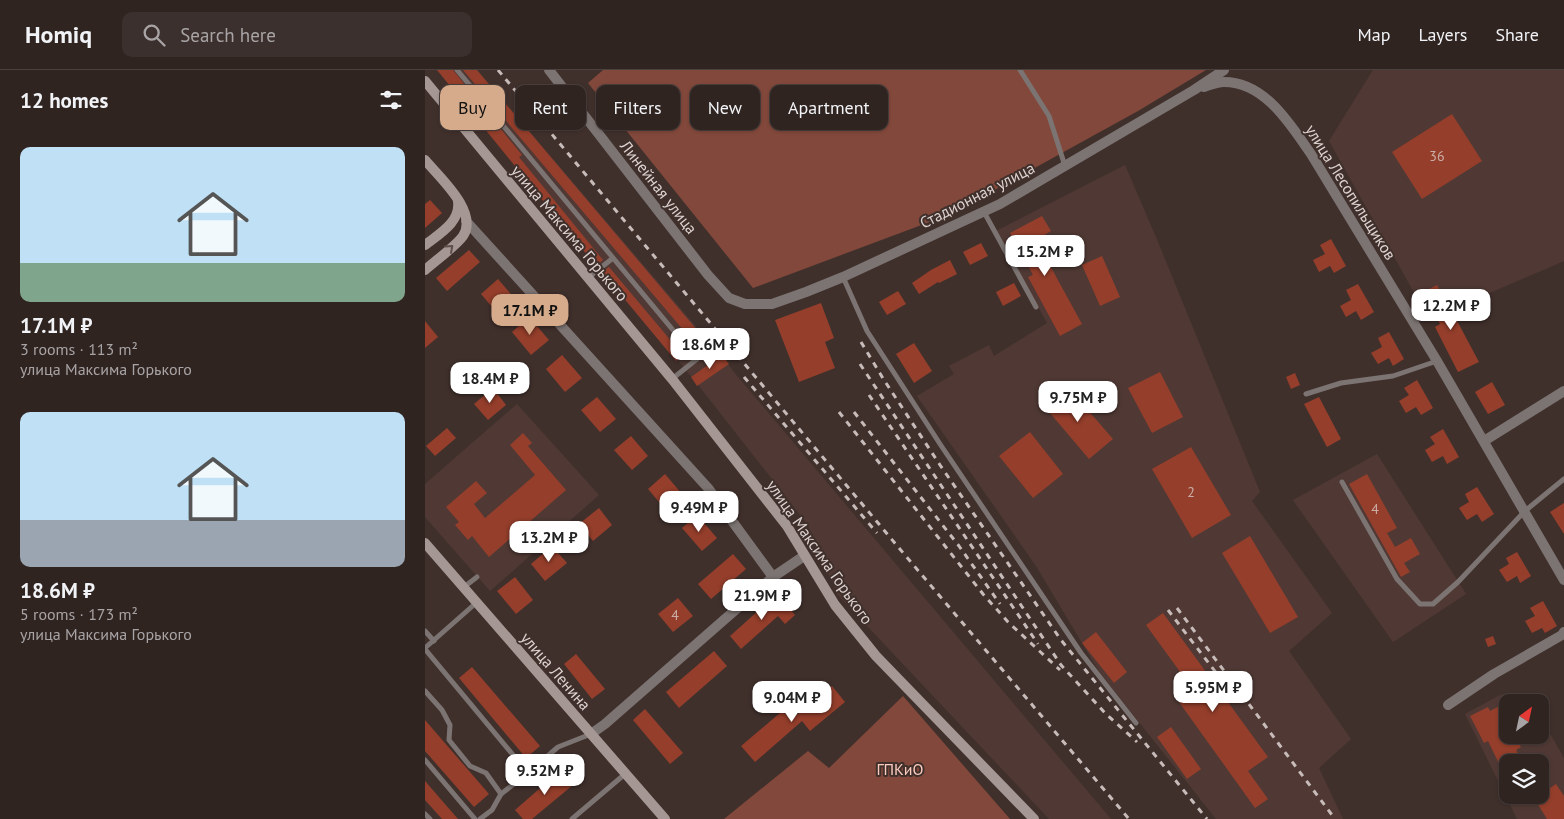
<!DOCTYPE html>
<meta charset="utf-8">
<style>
body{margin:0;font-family:"PT Sans",sans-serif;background:#3c302e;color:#f1f3f6;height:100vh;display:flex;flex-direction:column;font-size:19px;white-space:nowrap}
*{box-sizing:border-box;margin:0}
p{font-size:16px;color:#a8a4a5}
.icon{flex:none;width:28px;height:28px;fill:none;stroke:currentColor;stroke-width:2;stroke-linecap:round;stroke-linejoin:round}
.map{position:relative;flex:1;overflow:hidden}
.sheet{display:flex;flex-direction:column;background:#302421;width:425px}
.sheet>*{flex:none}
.guide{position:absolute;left:15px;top:15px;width:475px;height:45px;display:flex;gap:10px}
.needle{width:32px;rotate:33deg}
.buttons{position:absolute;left:1074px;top:624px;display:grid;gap:10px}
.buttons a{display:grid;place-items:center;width:50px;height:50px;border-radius:10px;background:#302421;box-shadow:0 1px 4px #0004,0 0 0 1px #4b413f;font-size:25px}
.price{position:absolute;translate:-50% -42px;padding:0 11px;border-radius:10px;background:#fff;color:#222;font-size:16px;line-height:32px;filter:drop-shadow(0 1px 2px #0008)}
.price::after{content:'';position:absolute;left:50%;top:30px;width:15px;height:11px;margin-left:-8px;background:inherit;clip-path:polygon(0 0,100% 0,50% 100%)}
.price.selected{background:#d6ab8b;color:#111}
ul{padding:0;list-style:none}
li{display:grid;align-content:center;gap:10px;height:265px;padding:0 20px}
li span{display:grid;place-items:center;height:155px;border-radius:10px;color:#555}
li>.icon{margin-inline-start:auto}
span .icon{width:90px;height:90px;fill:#fffc;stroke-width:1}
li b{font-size:21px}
h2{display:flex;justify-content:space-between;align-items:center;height:60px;padding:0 20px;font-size:21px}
.pill{padding:0 18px;border-radius:10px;background:#302421;box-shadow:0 1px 4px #0004,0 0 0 1px #4b413f;font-size:18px;line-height:45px}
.pill.selected{background:#d6ab8b;color:#111}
header{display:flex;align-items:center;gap:30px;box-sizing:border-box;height:70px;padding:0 25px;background:#302421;border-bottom:1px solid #4b413f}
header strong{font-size:24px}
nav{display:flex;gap:28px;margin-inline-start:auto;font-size:18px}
.search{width:350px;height:45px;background:#3c302e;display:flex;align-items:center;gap:12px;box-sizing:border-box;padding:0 18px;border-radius:10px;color:#a8a4a5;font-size:19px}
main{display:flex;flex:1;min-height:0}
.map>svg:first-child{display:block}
.built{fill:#503934;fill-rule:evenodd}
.green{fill:#82483b}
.building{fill:#943e2b}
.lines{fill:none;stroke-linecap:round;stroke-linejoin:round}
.lane{stroke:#7c7472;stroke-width:5}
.street{stroke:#7c7472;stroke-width:10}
.secondary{stroke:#a59794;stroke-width:10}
.rail{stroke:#c7bcb9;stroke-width:3;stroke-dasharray:6 6;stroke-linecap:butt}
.oneway{stroke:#5e4f4b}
.labels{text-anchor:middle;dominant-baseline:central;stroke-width:4;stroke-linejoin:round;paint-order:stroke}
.number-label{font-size:14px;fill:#cbaea7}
.street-label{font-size:16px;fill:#ddd3d0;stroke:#40302c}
.park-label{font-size:16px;fill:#feccbf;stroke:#40302c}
</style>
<header>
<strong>Homiq</strong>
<div class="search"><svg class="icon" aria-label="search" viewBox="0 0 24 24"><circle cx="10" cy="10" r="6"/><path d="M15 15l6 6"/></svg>Search here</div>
<nav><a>Map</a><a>Layers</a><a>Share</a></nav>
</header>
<main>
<section class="sheet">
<h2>12 homes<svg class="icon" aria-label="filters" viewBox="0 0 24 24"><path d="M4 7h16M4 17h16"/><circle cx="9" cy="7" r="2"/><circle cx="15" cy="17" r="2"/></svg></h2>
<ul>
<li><span style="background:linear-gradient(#bfe0f5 75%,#7fa58c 0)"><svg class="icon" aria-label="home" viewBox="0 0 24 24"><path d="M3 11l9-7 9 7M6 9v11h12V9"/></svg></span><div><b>17.1M ₽</b><p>3 rooms · 113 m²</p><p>улица Максима Горького</p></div></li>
<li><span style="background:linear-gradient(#bfe0f5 70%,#9aa5b1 0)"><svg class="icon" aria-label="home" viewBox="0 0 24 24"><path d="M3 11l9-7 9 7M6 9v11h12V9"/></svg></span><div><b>18.6M ₽</b><p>5 rooms · 173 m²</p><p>улица Максима Горького</p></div></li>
</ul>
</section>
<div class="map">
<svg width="1139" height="749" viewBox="0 0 1139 749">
<rect width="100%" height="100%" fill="#40302c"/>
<g class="built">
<path d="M14 0H52L303 294 308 301 686 749H624L412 524 383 455 274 316Z"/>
<path d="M948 0H1139V191L1004 249 904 71Z"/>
<path d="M700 95 733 172 835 422 827 431 907 543 864 581 926 669 894 698 918 749H791L675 603 611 496 492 326 529 304 524 296 564 275 569 286 622 253 571 161Z"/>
<path d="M92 334 174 425 65 521 0 447V414Z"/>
<path d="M952 384 1041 524 968 572 868 430Z"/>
<path d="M1077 624 1092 632H1082V665H1115V646L1139 688V749H1092L1040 644ZM1082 692H1115V725H1082Z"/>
</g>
<g class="green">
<path d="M178 0H781L713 41 526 144 328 218 163 13Z"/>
<path d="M478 626 585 749H299L383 681 404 698Z"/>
</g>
<g class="building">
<path d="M12 0H28L97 85 94 87 178 190 171 196Z"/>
<path d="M38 0H52L278 267 270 274Z"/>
<path d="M1027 44 1057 91 997 129 967 82Z"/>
<path d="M5 130 17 143 0 158V134Z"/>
<path d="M617 146 626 161 611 170 657 254 635 266 603 207 608 205 585 163Z"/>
<path d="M906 169 921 196 909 203 905 196 894 202 888 190 900 184 895 175Z"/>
<path d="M556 173 563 186 545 195 538 182Z"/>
<path d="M44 180 55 192 22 221 11 208Z"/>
<path d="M677 186 695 227 675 236 657 195Z"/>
<path d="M525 190 532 204 514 213 513 212 494 224 487 213 506 200Z"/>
<path d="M184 197 258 285 251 291 177 202Z"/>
<path d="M73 209 91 230 74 245 56 224Z"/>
<path d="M589 213 596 226 578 236 571 222Z"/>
<path d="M933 214 949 242 936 250 931 241 921 247 915 236 926 230 921 220Z"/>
<path d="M1012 215 1029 247H1030L1054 292 1033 302 1010 257 1015 254 998 222Z"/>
<path d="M473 221 481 234 462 245 454 232Z"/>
<path d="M396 233 409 268 400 272 410 298 374 312 350 250Z"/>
<path d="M104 247 124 270 106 285 87 262Z"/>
<path d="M0 251 13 267 0 278Z"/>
<path d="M964 262 979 289 968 296 964 288 953 294 946 283 957 277 953 268Z"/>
<path d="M489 273 507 301 489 313 471 284Z"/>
<path d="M137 285 157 308 140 322 121 299Z"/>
<path d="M297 285 304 294 272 316 266 307Z"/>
<path d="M735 302 758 347 727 363 703 318Z"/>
<path d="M870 303 875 315 866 319 861 307Z"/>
<path d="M992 310 1008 338 996 345 991 337 981 343 974 331 984 325 979 318Z"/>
<path d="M1067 312 1080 335 1063 344 1050 322Z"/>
<path d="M642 316 688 369 664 389 619 336Z"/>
<path d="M68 318 81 335 63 350 49 334Z"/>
<path d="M172 327 191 349 175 362 156 340Z"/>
<path d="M894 327 916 369 902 377 879 334Z"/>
<path d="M22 358 31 368 10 386 1 376Z"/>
<path d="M1018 359 1034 387 1022 394 1018 386 1007 392 1000 380 1010 374 1005 367Z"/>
<path d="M605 362 638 404 608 428 574 386Z"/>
<path d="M98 363 107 373 103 376 141 420 64 487 47 466 43 470 30 455 34 452 21 437 51 411 62 423 49 434 60 448 110 405 85 375Z"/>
<path d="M206 366 223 386 207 400 189 380Z"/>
<path d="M766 377 806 445 767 468 727 399Z"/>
<path d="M240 404 257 424 240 439 223 419Z"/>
<path d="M942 404 972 458 962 463 970 477 986 468 995 484 979 493 985 502 976 507 924 414Z"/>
<path d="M1052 417 1069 444 1057 452 1052 444 1042 450 1034 438 1044 432 1040 424Z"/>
<path d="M1139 433V464L1125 442Z"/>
<path d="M174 438 187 455 168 471 154 454Z"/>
<path d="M272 445 292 468 277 481 257 458Z"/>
<path d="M825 466 873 547 845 563 797 483Z"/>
<path d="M127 476 142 493 120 511 106 494Z"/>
<path d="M1092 482 1106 506 1095 513 1092 506 1082 512 1074 500 1084 494 1081 488Z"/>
<path d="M308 484 321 499 286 529 273 514Z"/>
<path d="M90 507 108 530 91 544 72 521Z"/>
<path d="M352 524 370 545 360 554 353 546 316 579 305 566Z"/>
<path d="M253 528 268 546 248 562 233 544Z"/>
<path d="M1118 531 1132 556 1120 563 1117 558 1107 563 1100 551 1110 546 1105 538Z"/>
<path d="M738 543 843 687 823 701 843 729 830 738 754 632 769 621 721 555Z"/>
<path d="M671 562 702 602 689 613 657 573Z"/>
<path d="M1068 566 1071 574 1063 577 1060 569Z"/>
<path d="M289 581 302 596 254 638 241 622Z"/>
<path d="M151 584 180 619 167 629 139 594Z"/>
<path d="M47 597 115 676 101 688 34 608Z"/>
<path d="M407 616 420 632 385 661 377 651 330 692 316 676 362 637 370 646Z"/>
<path d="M1082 632V651L1074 655 1083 671 1090 667 1096 677 1091 680 1098 692H1082V710L1063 671 1059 673 1045 646 1063 637 1065 641Z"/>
<path d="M220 639 258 683 245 694 208 650Z"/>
<path d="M0 650 64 724 49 737 0 681Z"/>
<path d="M746 657 776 699 762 709 732 667Z"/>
<path d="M136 700 148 715 107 749H98L90 740Z"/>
<path d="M0 711 33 749H17L0 730Z"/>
<path d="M1131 714 1139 726V749H1122L1109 728 1115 725Z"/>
</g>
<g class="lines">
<g class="lane">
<path d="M32 0 272 289 247 309"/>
<path d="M595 0 624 46 640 96"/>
<path d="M559 142 611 237"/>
<path d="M418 207 442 261 515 374 656 583 711 653"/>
<path d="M163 208 188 188"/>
<path d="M881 324 916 313 968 306 1012 291"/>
<path d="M917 412 972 509 995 534H1008L1033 512 1100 441 1139 409"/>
<path d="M39 517 52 507"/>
<path d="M0 561 9 571"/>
<path d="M0 578 51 533"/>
<path d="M0 579 103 703"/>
<path d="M0 621 17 640 25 655 24 670 45 696 61 703 76 724"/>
<path d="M0 690 50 749"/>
<path d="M0 744 5 749"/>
<path d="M55 749 67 740 76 724 103 703 133 677 166 664"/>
<path d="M147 749 200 704"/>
</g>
<g class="street">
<path d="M124 0 283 205 304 228 320 234H347L381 222 418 207 575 134 769 20 799 0"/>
<path d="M779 17C785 15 792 12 799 12 840 12 865 54 886 84L1012 291 1139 510"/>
<path d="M41 151 283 418 348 507"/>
<path d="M1059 371 1139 321"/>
<path d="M1023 635 1069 604 1137 565 1139 562"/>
<path d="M166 664 180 654 348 507 379 486"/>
</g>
<g class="secondary">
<path d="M0 11 247 309 362 456 410 535 451 586 609 749"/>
<path d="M0 90C14 107 54 142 38 166 32 175 9 192 0 200"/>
<path d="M0 175C14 164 36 152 33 131"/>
<path d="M0 473 240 749"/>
</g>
<g class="rail">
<path d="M73 0 474 478 704 749"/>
<path d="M436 272 459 310 515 395 636 570 782 749"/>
<path d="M435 294 636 595 680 643 712 672"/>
<path d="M319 307 452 463"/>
<path d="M444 325 613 574"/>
<path d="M414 342 558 524 583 552 635 600"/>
<path d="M429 342 534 476 575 534"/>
<path d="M752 538 910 749"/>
<path d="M743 540 812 630"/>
</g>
</g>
<defs><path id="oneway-chevron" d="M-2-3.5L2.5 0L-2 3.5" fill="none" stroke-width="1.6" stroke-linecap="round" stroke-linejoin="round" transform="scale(1.25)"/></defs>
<use class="oneway" href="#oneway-chevron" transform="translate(25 178) rotate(-42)"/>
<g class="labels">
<g class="number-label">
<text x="1012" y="86">36</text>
<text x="766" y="422">2</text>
<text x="950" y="439">4</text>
<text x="250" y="545">4</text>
</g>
<g class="street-label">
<text transform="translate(234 117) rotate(52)">Линейная улица</text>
<text transform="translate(926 122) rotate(58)">улица Лесопильщиков</text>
<text transform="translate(552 125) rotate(-27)">Стадионная улица</text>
<text transform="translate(145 163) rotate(50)">улица Максима Горького</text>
<text transform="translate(395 482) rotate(55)">улица Максима Горького</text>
<text transform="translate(131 601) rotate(49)">улица Ленина</text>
</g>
<g class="park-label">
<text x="475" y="699">ГПКиО</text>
</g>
</g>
</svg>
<div class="buttons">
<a><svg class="needle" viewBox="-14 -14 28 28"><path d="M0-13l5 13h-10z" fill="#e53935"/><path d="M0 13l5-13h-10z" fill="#a8a4a5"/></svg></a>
<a><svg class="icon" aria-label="layers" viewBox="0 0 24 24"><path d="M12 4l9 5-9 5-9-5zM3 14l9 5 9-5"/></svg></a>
</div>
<b class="price" style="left:620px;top:207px">15.2M ₽</b>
<b class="price" style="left:1026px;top:261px">12.2M ₽</b>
<b class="price selected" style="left:105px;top:266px">17.1M ₽</b>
<b class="price" style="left:285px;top:300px">18.6M ₽</b>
<b class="price" style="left:65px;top:334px">18.4M ₽</b>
<b class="price" style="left:653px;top:353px">9.75M ₽</b>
<b class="price" style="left:274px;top:463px">9.49M ₽</b>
<b class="price" style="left:124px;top:493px">13.2M ₽</b>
<b class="price" style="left:337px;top:551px">21.9M ₽</b>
<b class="price" style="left:788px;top:643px">5.95M ₽</b>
<b class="price" style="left:367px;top:653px">9.04M ₽</b>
<b class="price" style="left:120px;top:726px">9.52M ₽</b>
<div class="guide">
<a class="pill selected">Buy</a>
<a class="pill">Rent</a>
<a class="pill">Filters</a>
<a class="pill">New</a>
<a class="pill">Apartment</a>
</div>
</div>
</main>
